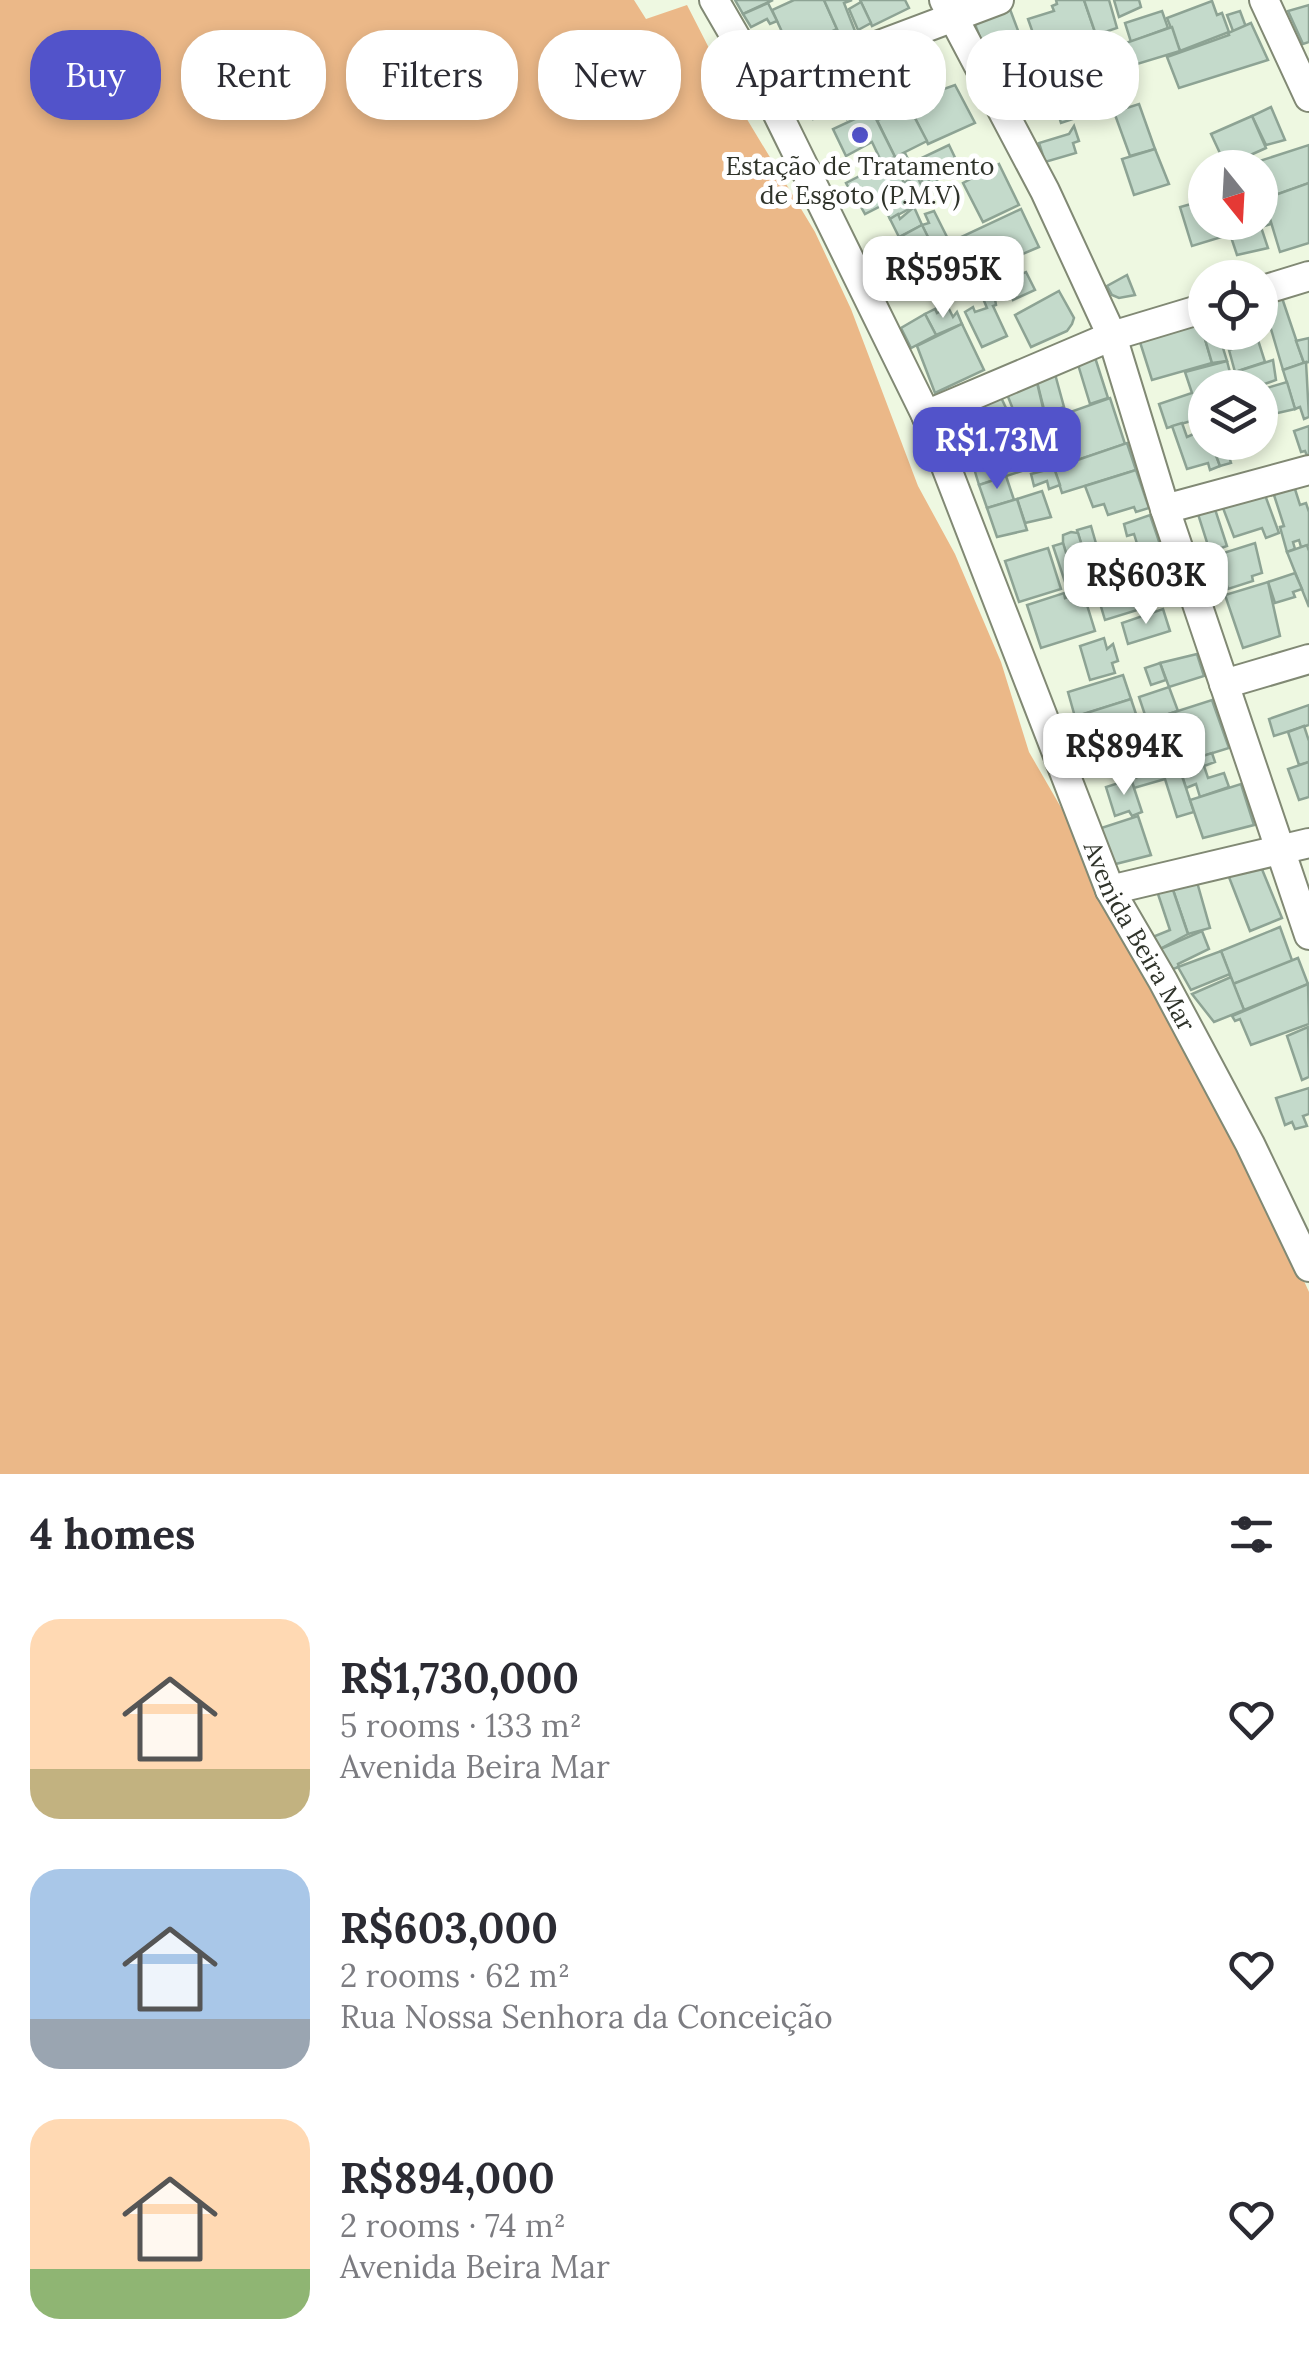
<!DOCTYPE html>
<meta charset="utf-8">
<style>
body{margin:0;font-family:Lora,serif;background:#f2f2f3;color:#2b2b33;height:100vh;display:flex;flex-direction:column;font-size:38px;white-space:nowrap}
*{box-sizing:border-box;margin:0}
p{font-size:32px;color:#7c7c81}
.icon{flex:none;width:55px;height:55px;fill:none;stroke:currentColor;stroke-width:2;stroke-linecap:round;stroke-linejoin:round}
.map{position:relative;height:1474px;overflow:hidden}
.drawer{display:flex;flex-direction:column;background:#fff;flex:1}
.drawer>*{flex:none}
.banner{position:absolute;left:30px;top:30px;width:1250px;height:90px;display:flex;gap:20px}
.needle{width:65px;rotate:162deg}
.fabs{position:absolute;left:1188px;top:150px;display:grid;gap:20px}
.fabs a{display:grid;place-items:center;width:90px;height:90px;border-radius:50%;background:#fff;box-shadow:0 5px 15px #0003;font-size:50px}
.price{position:absolute;translate:-50% -85px;padding:0 22px;border-radius:20px;background:#fff;color:#222;font-size:32px;line-height:65px;filter:drop-shadow(0 2px 5px #0008)}
.price::after{content:'';position:absolute;left:50%;top:60px;width:30px;height:22px;margin-left:-15px;background:inherit;clip-path:polygon(0 0,100% 0,50% 100%)}
.price.selected{background:#5253ca;color:#fff}
ul{padding:0;list-style:none}
li{display:flex;align-items:center;gap:30px;height:250px;padding:0 30px}
li span{display:grid;place-items:center;flex:none;width:280px;height:200px;border-radius:30px;color:#555}
li>.icon{margin-inline-start:auto}
span .icon{width:120px;height:120px;fill:#fffc;stroke-width:1}
li b{font-size:42px}
h2{display:flex;justify-content:space-between;align-items:center;height:120px;padding:0 30px;font-size:42px}
.pill{padding:0 35px;border-radius:40px;background:#fff;box-shadow:0 5px 15px #0003;font-size:35px;line-height:90px}
.pill.selected{background:#5253ca;color:#fff}
.map>svg:first-child{display:block}
.green{fill:#ebb888}
.building{fill:#c4dacb;stroke:#8da394;stroke-width:2.5}
.lines{fill:none;stroke-linecap:round;stroke-linejoin:round}
.minor-casing{stroke:#818974;stroke-width:32}
.minor{stroke:#fff;stroke-width:28}
.poi-dot{fill:#5253ca;stroke:#fff;stroke-width:4}
.labels{text-anchor:middle;dominant-baseline:central;stroke-width:10;stroke-linejoin:round;paint-order:stroke}
.poi-label{font-size:25px;fill:#2f332a;stroke:#fff}
.street-label{font-size:25px;fill:#2f332a;stroke:#fff}
</style>
<div class="map">
<svg width="1309" height="1474" viewBox="0 0 1309 1474">
<rect width="100%" height="100%" fill="#eef8e1"/>
<path class="green" d="M0 0H634L646 19 687 5 736 101 815 232 851 309 918 486 955 554 1001 662 1029 752 1089 856 1252 1167 1309 1292V1474H0Z"/>
<g class="building">
<path d="M735 0H773L743 14Z"/>
<path d="M794 0H824L837 29 805 44 809 51 794 58 772 10Z"/>
<path d="M824 0H852L844 3 855 31 841 38Z"/>
<path d="M860 0H905L909 8 872 26Z"/>
<path d="M1056 0H1084L1096 35 1040 53 1028 19 1054 11 1052 6 1057 4Z"/>
<path d="M1084 0H1109L1117 28 1096 35Z"/>
<path d="M1114 0H1139L1141 7 1119 17Z"/>
<path d="M1212 1 1217 15 1222 13 1229 32 1180 51 1167 18Z"/>
<path d="M861 2 871 23 858 30 849 9Z"/>
<path d="M768 3 777 21 770 24 767 19 751 27 743 14Z"/>
<path d="M1008 4 1028 57 992 70 972 16Z"/>
<path d="M1309 5V42L1303 44 1288 11Z"/>
<path d="M1162 11 1168 28 1131 42 1125 23Z"/>
<path d="M1240 11 1246 27 1233 31 1227 15Z"/>
<path d="M1251 23 1268 60 1179 88 1167 57 1229 35 1228 33Z"/>
<path d="M1172 27 1180 51 1124 68 1117 46Z"/>
<path d="M781 31 792 56 771 66 759 43Z"/>
<path d="M1032 31 1040 53 1028 57 1020 35Z"/>
<path d="M881 49 897 82 877 93 870 79 860 86 849 62Z"/>
<path d="M1048 58 1054 75 1046 77 1051 91 1017 99 1009 70Z"/>
<path d="M849 62 860 86 850 91 837 66Z"/>
<path d="M917 62 925 78 910 85 904 69Z"/>
<path d="M837 66 850 91 837 98 825 73Z"/>
<path d="M817 75 828 104 817 107 821 117 813 119 807 102 796 106 787 88Z"/>
<path d="M1083 82 1088 98 1083 100 1088 114 1061 123 1051 91Z"/>
<path d="M955 85 975 123 928 144 907 102Z"/>
<path d="M897 92 904 106 908 105 927 141 895 157 877 120 880 119 875 107V102Z"/>
<path d="M854 93 861 109 870 104 872 111 860 118 858 113 847 119 839 100Z"/>
<path d="M1139 104 1155 149 1130 156 1114 112Z"/>
<path d="M1271 107 1285 140 1266 145 1252 116Z"/>
<path d="M872 111 895 157 882 163 872 142 846 156 833 129Z"/>
<path d="M1252 116 1266 148 1226 166 1211 134Z"/>
<path d="M1074 126 1079 141 1073 143 1076 153 1045 162 1039 143 1069 134Z"/>
<path d="M949 145 959 166 936 178 941 190 934 192 929 181 924 185 913 162Z"/>
<path d="M1309 145V183L1264 199 1260 200V168H1238Z"/>
<path d="M1155 149 1169 184 1134 195 1122 159Z"/>
<path d="M905 153 912 167 900 174 904 183 858 205 846 183Z"/>
<path d="M999 164 1019 205 983 222 963 183Z"/>
<path d="M917 176 928 199 890 219 883 205 865 214 860 205Z"/>
<path d="M1309 183V243L1280 252 1264 199Z"/>
<path d="M1196 197 1198 202 1205 199V222H1221L1225 236 1192 246 1180 207 1191 204 1190 199Z"/>
<path d="M1264 199 1271 224 1261 227 1268 248 1237 255 1226 222H1260V200Z"/>
<path d="M914 207 922 225 899 237 890 219 898 214 900 219Z"/>
<path d="M1021 209 1039 247 978 273 961 237Z"/>
<path d="M934 211 951 245 935 253 922 225 929 223 925 214Z"/>
<path d="M922 225 930 241 895 260 887 244Z"/>
<path d="M963 241 977 271 967 277 952 247Z"/>
<path d="M951 245 959 261 923 278 916 261Z"/>
<path d="M955 267 969 292 937 308 925 282Z"/>
<path d="M991 270 997 279 976 290 970 279Z"/>
<path d="M1026 272 1035 290 1013 300 1011 295 1006 299 999 283Z"/>
<path d="M1127 275 1135 295 1119 298 1112 295 1107 286Z"/>
<path d="M1279 289 1304 363 1283 370 1261 295Z"/>
<path d="M1059 291 1074 318 1072 324 1067 331 1031 347 1015 315Z"/>
<path d="M994 293 996 305 993 306 1007 336 982 347 965 312 973 307 975 312 987 308 982 296Z"/>
<path d="M948 307 953 317 957 312 962 324 936 335 925 314 935 309 937 313Z"/>
<path d="M925 314 936 335 911 348 901 328Z"/>
<path d="M1198 315 1212 363 1152 380 1139 339Z"/>
<path d="M1205 320V332H1218L1227 361 1212 363 1200 322Z"/>
<path d="M962 324 984 370 935 393 917 346Z"/>
<path d="M1309 338V362L1304 363 1296 341Z"/>
<path d="M1258 340 1265 362 1235 372 1229 350Z"/>
<path d="M1091 345 1108 398 1090 404 1076 358Z"/>
<path d="M1273 360 1276 380 1253 388H1239L1235 372Z"/>
<path d="M1227 361 1234 388H1205V417L1167 428 1159 404 1192 393 1185 372Z"/>
<path d="M1306 362 1309 417 1304 419 1300 407 1295 409 1283 370Z"/>
<path d="M1052 363 1064 407 1061 408 1063 416 1047 421 1034 370Z"/>
<path d="M1034 370 1043 408 1016 417 1003 384Z"/>
<path d="M1287 382 1295 409 1260 417V390Z"/>
<path d="M998 391 1022 442 1010 446 1008 441 974 457 952 411Z"/>
<path d="M1110 398 1125 444 1054 468 1039 423Z"/>
<path d="M1182 423 1187 437 1205 429V442H1211L1220 466 1210 470 1208 463 1187 469 1172 426Z"/>
<path d="M1309 426V460L1305 451 1301 452 1294 431Z"/>
<path d="M1211 442H1240L1241 444 1231 447 1233 452 1228 453 1231 463 1220 466Z"/>
<path d="M1127 443 1136 470 1062 493 1054 468Z"/>
<path d="M1021 450 1028 469 979 485 973 465Z"/>
<path d="M1054 468 1060 485 1049 489 1047 481 1034 486 1031 474Z"/>
<path d="M1136 470 1149 508 1136 512 1134 507 1108 515 1104 504 1093 507 1085 486Z"/>
<path d="M1006 476 1014 500 987 508 979 485Z"/>
<path d="M1294 486 1300 505 1306 503 1309 512V545L1301 547 1299 540 1293 542 1295 549 1287 552 1280 527 1284 526 1273 492Z"/>
<path d="M1042 491 1051 517 1025 523 1017 499Z"/>
<path d="M1265 495 1279 533 1266 538 1262 528 1234 537 1223 508Z"/>
<path d="M1017 499 1027 530 997 537 987 508Z"/>
<path d="M1213 503 1227 546 1210 552 1197 511Z"/>
<path d="M1150 515 1164 556 1143 563 1134 534 1127 536 1124 524Z"/>
<path d="M1091 526 1105 575 1092 579 1077 530Z"/>
<path d="M1071 532 1078 533 1092 579 1075 584 1063 543V535Z"/>
<path d="M1063 543 1074 579 1065 582 1053 546Z"/>
<path d="M1255 543 1262 573 1252 576 1253 581 1228 589 1217 555Z"/>
<path d="M1122 545 1129 567 1112 572 1105 551Z"/>
<path d="M1307 545 1309 551V607L1287 552Z"/>
<path d="M1048 548 1061 589 1019 602 1005 561Z"/>
<path d="M1143 563 1152 592 1164 588 1166 595 1157 604 1105 620 1099 600 1123 593 1116 571Z"/>
<path d="M1295 573 1302 589 1293 592 1295 597 1275 603 1268 582Z"/>
<path d="M1268 582 1280 636 1243 648 1225 595Z"/>
<path d="M1083 592 1095 631 1041 648 1027 605 1064 593 1065 598Z"/>
<path d="M1163 609 1170 631 1128 644 1122 623Z"/>
<path d="M1104 638 1107 649 1113 644 1118 661 1112 663 1115 673 1090 680 1080 646Z"/>
<path d="M1197 654 1204 676 1169 687 1160 663Z"/>
<path d="M1160 663 1166 680 1151 685 1145 668Z"/>
<path d="M1123 675 1131 699 1075 717 1068 692Z"/>
<path d="M1169 687 1178 711 1147 721 1139 697Z"/>
<path d="M1131 699 1139 723 1095 737 1093 730 1089 731 1083 714Z"/>
<path d="M1212 700 1229 748 1184 762 1183 757 1172 758 1159 717Z"/>
<path d="M1309 705V725L1274 736 1269 719Z"/>
<path d="M1139 723 1155 771 1139 776 1127 737 1124 739 1121 729Z"/>
<path d="M1304 726 1309 741V762L1299 765 1288 732Z"/>
<path d="M1161 745 1168 767 1155 771 1148 750Z"/>
<path d="M1212 753 1215 762 1204 766 1208 778 1224 773 1229 787 1200 797 1196 784 1186 788 1178 764Z"/>
<path d="M1309 762V797L1299 800 1288 769Z"/>
<path d="M1178 764 1194 812 1177 817 1165 779 1134 788 1131 779Z"/>
<path d="M1131 779 1142 812 1132 816 1129 811 1115 816 1106 787Z"/>
<path d="M1241 784 1254 825 1203 838 1190 800Z"/>
<path d="M1138 816 1151 855 1104 867 1092 831Z"/>
<path d="M1259 862 1282 918 1250 931 1227 872Z"/>
<path d="M1197 882 1210 928 1188 934 1172 887Z"/>
<path d="M1172 887 1188 934 1158 950 1150 938 1170 930 1157 891Z"/>
<path d="M1280 927 1293 963 1233 984 1221 951Z"/>
<path d="M1202 931 1209 949 1178 964 1179 967 1173 969 1158 950Z"/>
<path d="M1221 951 1230 974 1191 990 1178 967Z"/>
<path d="M1298 958 1308 984 1244 1010 1233 984Z"/>
<path d="M1231 977 1244 1010 1214 1022 1192 994Z"/>
<path d="M1308 984 1309 1024 1251 1045 1240 1019 1235 1021 1232 1016Z"/>
<path d="M1308 1027 1309 1077 1302 1080 1287 1036Z"/>
<path d="M1309 1088V1114L1303 1116 1307 1126 1295 1129 1292 1122 1285 1125 1276 1098Z"/>
</g>
<g class="lines">
<defs>
<g id="minor">
<path id="s1" d="M714 0 765 88 926 415 1110 890 1163 981 1250 1144 1309 1267"/>
<path d="M944 0 1045 191 1112 336 1165 509 1309 935"/>
<path d="M1264 0 1309 97"/>
<path d="M765 88 999 0"/>
<path d="M1260 291 1309 276"/>
<path d="M926 415 1112 336 1205 308"/>
<path d="M1165 509 1309 470"/>
<path d="M1224 684 1309 659"/>
<path d="M1110 890 1309 843"/>
</g>
</defs>
<use href="#minor" class="minor-casing"/>
<use href="#minor" class="minor"/>
</g>
<circle class="poi-dot" cx="860" cy="135" r="10"/>
<g class="labels">
<g class="poi-label">
<text x="860" y="166">Estação de Tratamento<tspan x="860" dy="29">de Esgoto (P.M.V)</tspan></text>
</g>
<g class="street-label">
<text stroke="none"><textPath href="#s1" startOffset="1030">Avenida Beira Mar</textPath></text>
</g>
</g>
</svg>
<div class="fabs">
<a><svg class="needle" viewBox="-14 -14 28 28"><path d="M0-13l5 13h-10z" fill="#e53935"/><path d="M0 13l5-13h-10z" fill="#7c7c81"/></svg></a>
<a><svg class="icon" aria-label="locate" viewBox="0 0 24 24"><circle cx="12" cy="12" r="6"/><path d="M12 2v4M12 18v4M2 12h4M18 12h4"/></svg></a>
<a><svg class="icon" aria-label="layers" viewBox="0 0 24 24"><path d="M12 4l9 5-9 5-9-5zM3 14l9 5 9-5"/></svg></a>
</div>
<b class="price" style="left:943px;top:321px">R$595K</b>
<b class="price selected" style="left:997px;top:492px">R$1.73M</b>
<b class="price" style="left:1146px;top:627px">R$603K</b>
<b class="price" style="left:1124px;top:798px">R$894K</b>
<div class="banner">
<a class="pill selected">Buy</a>
<a class="pill">Rent</a>
<a class="pill">Filters</a>
<a class="pill">New</a>
<a class="pill">Apartment</a>
<a class="pill">House</a>
</div>
</div>
<section class="drawer">
<h2>4 homes<svg class="icon" aria-label="filters" viewBox="0 0 24 24"><path d="M4 7h16M4 17h16"/><circle cx="9" cy="7" r="2"/><circle cx="15" cy="17" r="2"/></svg></h2>
<ul>
<li><span style="background:linear-gradient(#ffd9b3 75%,#c2b280 0)"><svg class="icon" aria-label="home" viewBox="0 0 24 24"><path d="M3 11l9-7 9 7M6 9v11h12V9"/></svg></span><div><b>R$1,730,000</b><p>5 rooms · 133 m²</p><p>Avenida Beira Mar</p></div><svg class="icon" aria-label="heart" viewBox="0 0 24 24"><path d="M12 20l-8-8c-3-5 5-10 8-4 3-6 11-1 8 4z"/></svg></li>
<li><span style="background:linear-gradient(#a9c7e8 75%,#9aa5b1 0)"><svg class="icon" aria-label="home" viewBox="0 0 24 24"><path d="M3 11l9-7 9 7M6 9v11h12V9"/></svg></span><div><b>R$603,000</b><p>2 rooms · 62 m²</p><p>Rua Nossa Senhora da Conceição</p></div><svg class="icon" aria-label="heart" viewBox="0 0 24 24"><path d="M12 20l-8-8c-3-5 5-10 8-4 3-6 11-1 8 4z"/></svg></li>
<li><span style="background:linear-gradient(#ffd9b3 75%,#8fb573 0)"><svg class="icon" aria-label="home" viewBox="0 0 24 24"><path d="M3 11l9-7 9 7M6 9v11h12V9"/></svg></span><div><b>R$894,000</b><p>2 rooms · 74 m²</p><p>Avenida Beira Mar</p></div><svg class="icon" aria-label="heart" viewBox="0 0 24 24"><path d="M12 20l-8-8c-3-5 5-10 8-4 3-6 11-1 8 4z"/></svg></li>
</ul>
</section>
